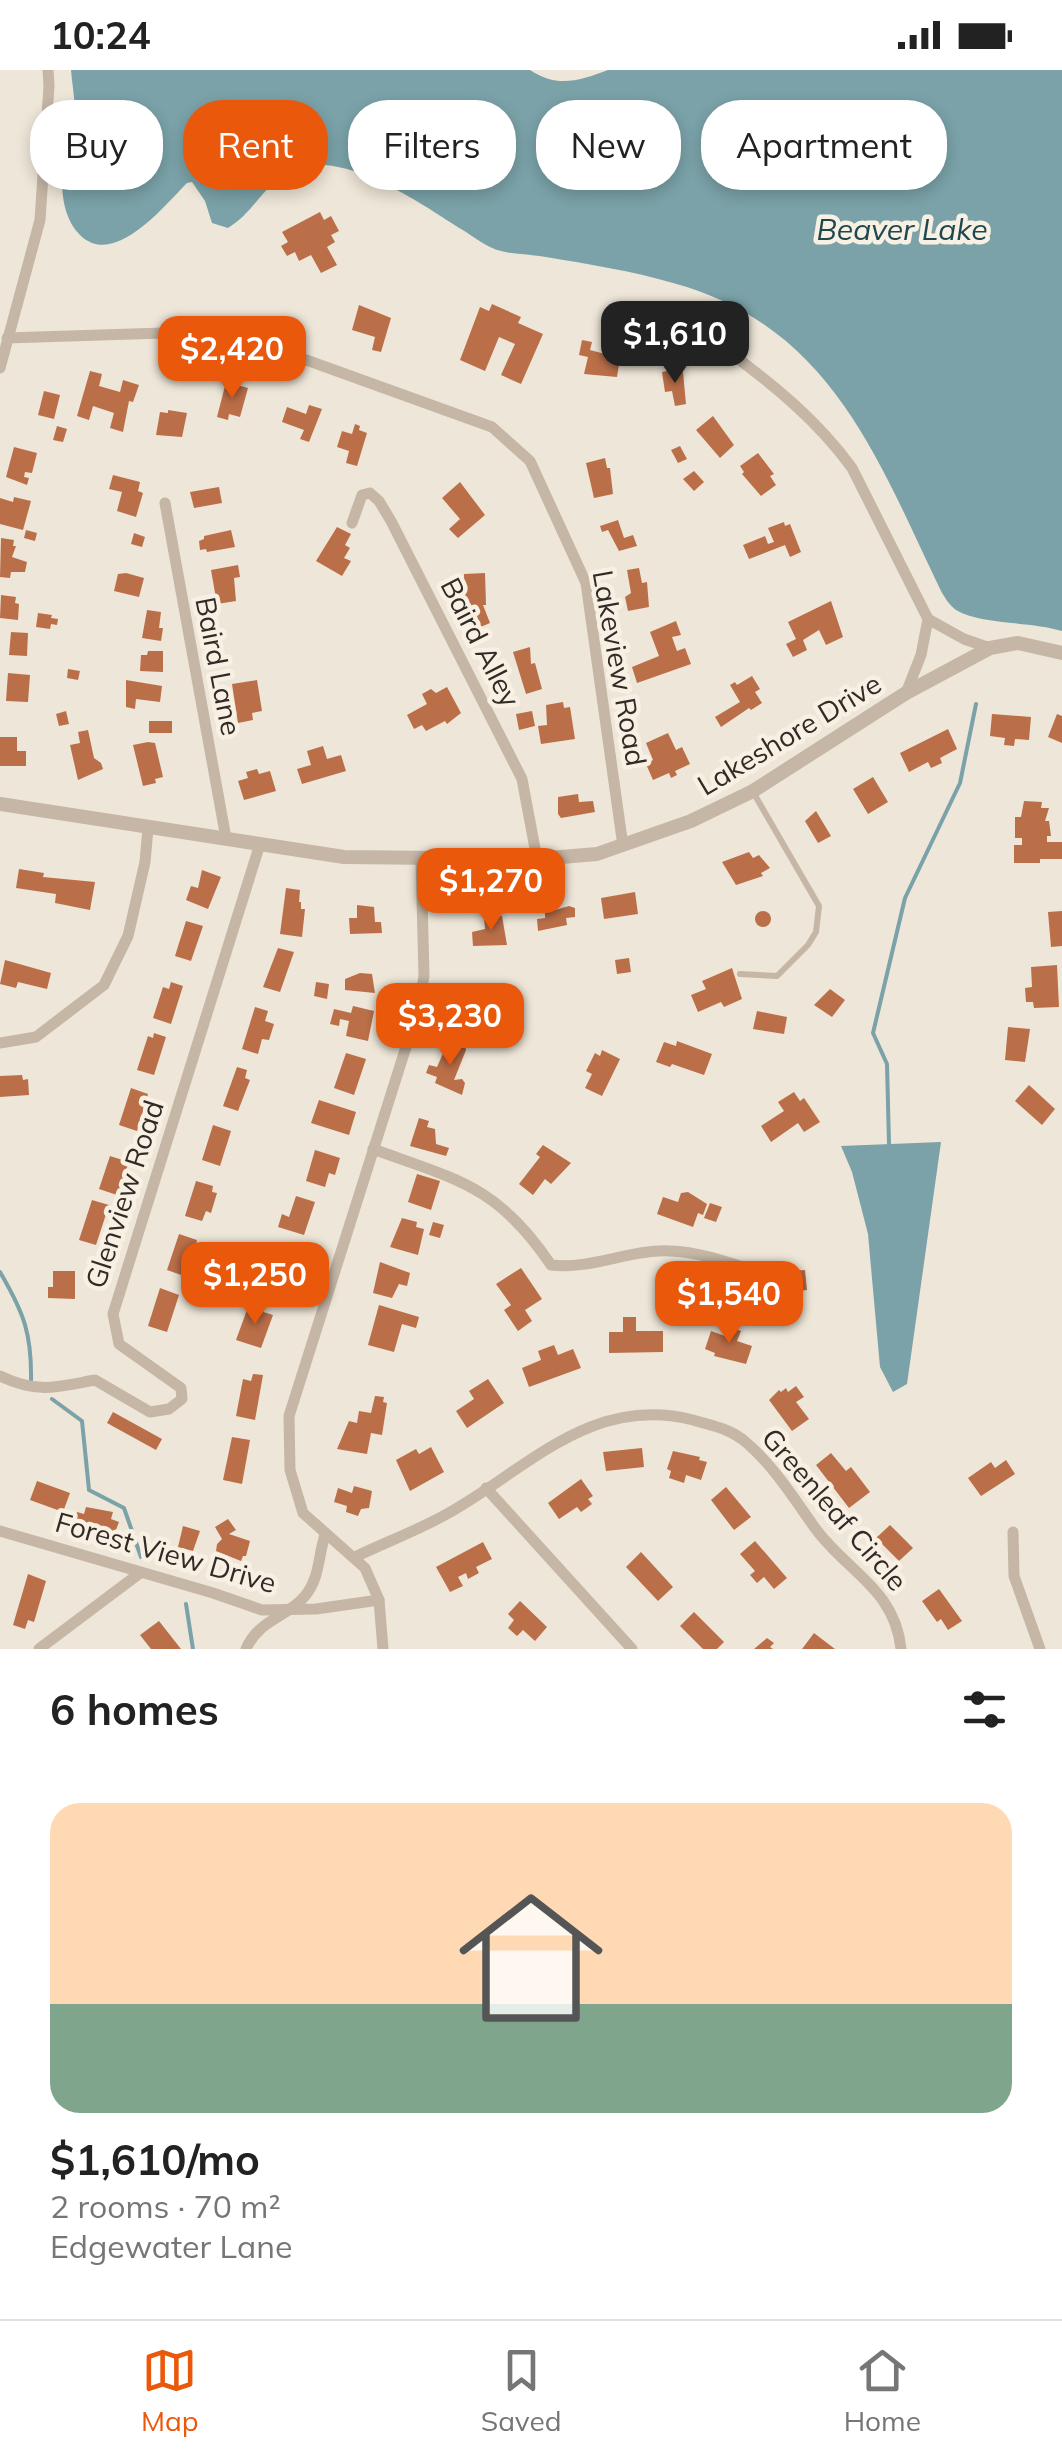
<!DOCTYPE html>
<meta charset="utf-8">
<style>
body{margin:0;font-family:Mulish,sans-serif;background:#f2f2f2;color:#222;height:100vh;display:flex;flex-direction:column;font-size:38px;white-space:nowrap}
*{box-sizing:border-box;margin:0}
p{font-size:32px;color:#767676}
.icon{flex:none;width:55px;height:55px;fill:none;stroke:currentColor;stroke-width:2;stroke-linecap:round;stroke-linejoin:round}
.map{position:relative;height:1579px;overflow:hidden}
.side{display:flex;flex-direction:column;background:#fff;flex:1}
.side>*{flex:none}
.top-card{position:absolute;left:30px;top:30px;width:1002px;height:90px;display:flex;gap:20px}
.price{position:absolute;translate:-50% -85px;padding:0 22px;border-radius:20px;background:#ea580c;color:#fff;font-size:32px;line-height:65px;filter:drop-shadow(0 2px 5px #0008)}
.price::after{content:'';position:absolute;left:50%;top:60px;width:30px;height:22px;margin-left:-15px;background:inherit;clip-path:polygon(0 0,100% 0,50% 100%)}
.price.on{background:#222;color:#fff}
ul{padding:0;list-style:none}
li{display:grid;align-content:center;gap:20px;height:530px;padding:0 50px}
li+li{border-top:2px solid #e0e0e0}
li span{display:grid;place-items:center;height:310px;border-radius:30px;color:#555}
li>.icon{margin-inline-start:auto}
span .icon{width:180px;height:180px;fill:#fffc;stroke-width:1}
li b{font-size:42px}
h2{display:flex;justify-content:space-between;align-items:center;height:120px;padding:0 50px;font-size:42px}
.chip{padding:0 35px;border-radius:40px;background:#fff;box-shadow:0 5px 15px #0003;font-size:35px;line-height:90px}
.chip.on{background:#ea580c;color:#fff}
.status{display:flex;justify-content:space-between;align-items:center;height:70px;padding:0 50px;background:#fff;direction:ltr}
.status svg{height:28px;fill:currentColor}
.tabs{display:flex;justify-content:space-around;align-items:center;height:140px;border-top:2px solid #e0e0e0;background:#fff;font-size:28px;color:#767676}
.tabs a{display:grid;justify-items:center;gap:5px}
.tabs .on{color:#ea580c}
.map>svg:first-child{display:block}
.water{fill:#7aa2a8}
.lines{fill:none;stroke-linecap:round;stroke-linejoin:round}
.stream{stroke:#7aa2a8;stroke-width:4}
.building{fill:#bb6f49}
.service{stroke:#c5b6a5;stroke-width:6}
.minor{stroke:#c5b6a5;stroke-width:11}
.tertiary{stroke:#c5b6a5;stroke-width:14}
.labels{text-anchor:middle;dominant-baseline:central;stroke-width:9;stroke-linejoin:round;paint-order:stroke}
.street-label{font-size:28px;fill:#312a26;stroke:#f7f0e3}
.water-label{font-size:30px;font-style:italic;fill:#1f474f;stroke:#f7f0e3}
</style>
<div class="status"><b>10:24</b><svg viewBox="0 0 49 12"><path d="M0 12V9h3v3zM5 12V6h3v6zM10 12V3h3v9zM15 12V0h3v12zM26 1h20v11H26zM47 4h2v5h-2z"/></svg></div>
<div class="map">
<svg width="1062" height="1579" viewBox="0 0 1062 1579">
<rect width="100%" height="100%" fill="#eee6d8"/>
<g class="water">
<path d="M71 0H530C557 18 579 11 608 0H1062V561C1031 551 980 555 956 540 950 536 945 528 941 521 877 388 831 256 673 213 632 201 588 194 546 187 531 184 515 185 501 181 487 178 473 166 461 159 422 134 343 79 295 99 262 114 256 141 228 158L212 153 205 131 192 112 187 113C165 135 114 199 80 165 67 152 63 134 62 116 62 92 71 70 74 47 76 32 72 15 71 0Z"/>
<path d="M941 1072 907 1314 893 1322 880 1297 868 1164 852 1102 841 1076Z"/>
</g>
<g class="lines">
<g class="stream">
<path d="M889 1074 887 994 873 963 905 828 960 713 976 634"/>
<path d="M0 1202C24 1243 32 1264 31 1312"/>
<path d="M52 1329 82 1351 89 1420 124 1438 141 1487"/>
<path d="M186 1534 193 1579"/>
</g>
</g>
<g class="building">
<path d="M320 142 324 150 331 146 339 161 331 165 335 172 327 177 337 195 321 203 311 185 299 191 295 182 287 186 281 176 288 172 282 162Z"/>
<path d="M492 234 521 247 518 253 543 264 521 314 501 305 515 274 499 267 485 301 460 290 480 237 489 241Z"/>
<path d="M359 235 391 248 381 282 372 280 375 267 352 260Z"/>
<path d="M582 270 592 272 590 280 620 288 617 307 584 304 588 287 579 285Z"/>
<path d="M176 292 201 293 200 306 175 304Z"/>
<path d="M671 300 672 304 683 302 686 334 675 336 672 321 665 322 662 302Z"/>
<path d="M90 301 102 304 99 316 120 322 123 310 139 315 133 332 129 331 123 362 110 358 114 343 93 336 89 350 77 346Z"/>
<path d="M226 312 248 318 240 347 229 344 228 350 217 347Z"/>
<path d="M44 321 60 325 54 349 38 345Z"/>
<path d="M309 335 322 339 309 372 300 369 304 360 282 352 287 337 306 344Z"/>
<path d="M168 340 187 343 182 367 156 365 160 342 168 343Z"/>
<path d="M713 346 734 375 720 388 696 360Z"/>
<path d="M355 354 360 356 359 360 367 363 357 396 346 393 349 381 337 377 342 361 352 364Z"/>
<path d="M57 356 67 359 63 372 53 370Z"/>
<path d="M680 376 687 389 678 393 671 380Z"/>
<path d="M14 377 37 383 32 403 25 402 24 407 29 408 27 415 6 407Z"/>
<path d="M758 383 774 404 770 406 776 415 761 426 742 404 744 402 740 396Z"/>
<path d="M605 388 607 398H610L613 424 594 428 586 393Z"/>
<path d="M694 401 704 412 694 421 683 409Z"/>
<path d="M113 405 140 412 138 421 143 423 136 447 117 441 122 422 109 419Z"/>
<path d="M460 412 485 445 458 468 449 459 460 449 442 428Z"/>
<path d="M219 417 222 433 194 438 190 422Z"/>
<path d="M14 427 31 431 23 460 0 454V428L13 432Z"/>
<path d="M618 450 624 468 633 465 637 476 619 481 608 460 602 462 600 456Z"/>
<path d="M784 452 785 456 790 454 801 482 790 487 785 475 749 489 743 475 765 466 768 474 774 472 768 458Z"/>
<path d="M337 457 351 464 345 475 350 478 344 488 351 491 342 506 316 491Z"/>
<path d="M26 460 37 463 35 471 24 468Z"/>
<path d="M231 460 235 477 207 482 206 479 200 480 199 471 204 469V466Z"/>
<path d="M134 463 145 467 142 477 131 474Z"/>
<path d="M1 468 14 470 13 476H16L12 487 27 492 25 502H11L10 508 0 507Z"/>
<path d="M238 495 240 507 234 508 236 531 217 534 211 500Z"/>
<path d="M639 498 642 513 647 512 649 537 628 541 625 527 631 523 627 500Z"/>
<path d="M126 503 144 508 139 527 114 521 118 504Z"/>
<path d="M485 503 486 535H483L490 553 476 559 474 555 470 557 465 543 464 504Z"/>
<path d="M1 525 16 527 15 533 19 534 18 550 0 548Z"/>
<path d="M831 531 843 567 826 575 819 560 803 570 807 580 793 587 786 574 796 569 788 552Z"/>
<path d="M147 540 161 542 159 558H163L161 571 142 568Z"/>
<path d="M38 543 52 545 51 548 58 549 57 555 51 554 50 559 36 557Z"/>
<path d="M676 551 681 565 672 567 677 581 685 578 691 594 637 613 632 597 659 586 650 562Z"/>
<path d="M11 562 28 563 27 586 9 585Z"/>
<path d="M530 577 531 594 535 593 542 619 526 624 513 582Z"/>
<path d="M148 581H163V602L140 601 141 585H147Z"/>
<path d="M68 599 80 601 78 610 67 608Z"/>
<path d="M8 603 30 605 28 632 6 631Z"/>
<path d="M752 606 760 619 755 622 762 633 751 640 749 638 721 657 715 647 740 632 730 615 735 612 737 615Z"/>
<path d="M126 610 162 616 160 632 136 629 135 639 126 637Z"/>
<path d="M257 610 262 641 252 643 253 650 238 653 232 614Z"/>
<path d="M447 617 461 643 447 654 445 651 426 661 422 655 414 659 407 645 427 634 422 624 431 619 436 623Z"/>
<path d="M563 632 564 638 570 637 575 669 541 674 538 656 547 655 546 635Z"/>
<path d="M66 641 69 654 59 656 56 644Z"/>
<path d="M532 641 535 656 519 660 516 644Z"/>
<path d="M992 644 1031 647 1029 670 1015 669 1014 676 1004 675 1005 668 990 666Z"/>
<path d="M1057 644 1062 646V673L1048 667Z"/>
<rect x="149" y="651" width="23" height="12"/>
<path d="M948 659 957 679 940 688 942 693 931 698 928 692 909 702 900 683Z"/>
<path d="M88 660 94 688 101 693 103 699 78 710 70 675 80 673 78 662Z"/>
<path d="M668 663 676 680 682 677 690 694 675 701 677 705 671 708 669 703 653 710 646 694 653 690 646 673Z"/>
<path d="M0 667H17V681H26V696H0Z"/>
<path d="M148 672 155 673 163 707 155 709 156 713 143 716 133 675Z"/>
<path d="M323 676 327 689 341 685 346 701 302 714 297 699 311 695 307 681Z"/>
<path d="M257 699 259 704 270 701 276 721 244 730 238 711 248 708 246 702Z"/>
<path d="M873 707 888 732 868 744 853 719Z"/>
<path d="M578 724 579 732 593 731 595 742 561 748 558 744V727Z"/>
<path d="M1024 731 1042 732 1041 738H1049L1045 751H1049L1051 766H1047V772H1062V789H1040V793H1014V775H1022V768H1015V747H1021Z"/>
<path d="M816 741 831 766 818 773 805 751Z"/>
<path d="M749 782 753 788 759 785 770 798 761 803 763 806 736 815 722 792Z"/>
<path d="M19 799 44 803 43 807 95 812 90 840 55 833 56 824 16 818Z"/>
<path d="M202 800 221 807 208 839 186 830 191 816 198 818Z"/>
<path d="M286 818 300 820 299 832H301V839H305L302 867 280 864Z"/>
<path d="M635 822 638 844 604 849 601 828Z"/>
<path d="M357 835 374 837 375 852H381L382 863 350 864 349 848H357Z"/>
<path d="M569 836 575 838V847L566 848 567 855 538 861 537 849 545 848V843Z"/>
<circle cx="763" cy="849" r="8"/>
<path d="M1062 841V876L1051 877 1048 842Z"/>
<path d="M502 846 507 875 473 876 472 862 485 859 484 847Z"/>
<path d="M186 851 203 856 191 891 175 886Z"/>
<path d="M278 878 294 882 280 922 263 917Z"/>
<path d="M629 888 631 902 617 904 615 890Z"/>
<path d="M5 890 51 903 47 919 18 912 16 918 0 914Z"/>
<path d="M1057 895 1059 937 1034 938 1033 932H1026L1025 918 1032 917 1031 897Z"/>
<path d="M732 898 742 929 724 937 721 932 698 942 691 925 706 919 702 911Z"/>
<path d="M360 903 372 904 375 923 345 920V909Z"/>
<path d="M171 912 183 916 171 954 153 948 163 917 169 919Z"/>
<path d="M316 912 329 914 327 929 314 926Z"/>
<path d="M454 918 484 924 482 937 473 935 471 946 450 942Z"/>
<path d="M830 919 845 930 832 947 814 935Z"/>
<path d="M353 936 374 941 368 971 346 966 349 951 340 949 339 956 330 954 334 939 351 943Z"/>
<path d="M255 937 268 941 265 951 274 954 269 970 262 969 258 984 242 979Z"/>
<path d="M757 941 787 947 784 964 753 959Z"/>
<path d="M1008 957 1030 959 1025 992 1005 990Z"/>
<path d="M154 963 166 967 154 1005 137 1000 148 966 153 968Z"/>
<path d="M449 970 465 975 466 980 454 1010 462 1009 465 1013 462 1025 435 1013 437 1007 426 1003 429 995 437 997Z"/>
<path d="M677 971 712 984 704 1005 672 994 670 997 656 992 664 972 676 976Z"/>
<path d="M602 980 620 989 602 1026 585 1018 592 1004 586 1001 595 983 600 986Z"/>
<path d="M346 983 366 989 354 1025 334 1018Z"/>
<path d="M237 997 247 1000 245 1008 250 1010 238 1041 223 1036Z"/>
<path d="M22 1005 23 1010 28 1009 29 1025 0 1027V1006Z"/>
<path d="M1029 1015 1055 1039 1042 1055 1015 1031Z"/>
<path d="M131 1018 148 1024 137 1061 119 1055Z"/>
<path d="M794 1022 800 1031 804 1028 820 1052 804 1062 798 1053 771 1072 761 1056 784 1041 778 1032Z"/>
<path d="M319 1030 356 1042 349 1065 311 1053Z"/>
<path d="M419 1048 429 1051 427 1057 435 1059 436 1074 449 1078 446 1086 410 1076Z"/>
<path d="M213 1055 231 1061 220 1096 202 1090Z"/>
<path d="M543 1075 571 1093 551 1114 545 1109 533 1125 519 1114 540 1087 536 1084Z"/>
<path d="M315 1080 340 1088 335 1105 329 1103 325 1117 306 1111Z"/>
<path d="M110 1086 129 1092 117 1125 99 1119Z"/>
<path d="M417 1104 440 1111 431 1140 408 1132Z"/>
<path d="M196 1111 213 1116 212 1122 217 1123 211 1143 206 1141 202 1151 185 1146Z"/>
<path d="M688 1122 707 1134 703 1145 698 1143 693 1157 657 1144 663 1127 678 1132 681 1123Z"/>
<path d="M296 1126 315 1132 304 1165 278 1157 282 1144 289 1147Z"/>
<path d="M92 1130 109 1135 96 1175 79 1170Z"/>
<path d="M710 1133 722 1137 716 1152 704 1148Z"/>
<path d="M402 1148 417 1152 416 1157 424 1159 418 1185 390 1177Z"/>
<path d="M433 1152 444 1155 440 1168 429 1165Z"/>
<path d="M179 1164 197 1170 196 1174 202 1176 198 1187 192 1184 184 1206 167 1200Z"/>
<path d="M278 1177 297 1184 281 1225 262 1217 264 1213 257 1211 264 1193 270 1196Z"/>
<path d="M380 1192 410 1203 407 1216 399 1214 392 1228 373 1223Z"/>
<path d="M521 1198 542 1229 525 1240 532 1251 518 1261 504 1240 511 1235 496 1214Z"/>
<path d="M805 1200 807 1220 780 1223 778 1202Z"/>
<path d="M53 1201H75V1229L48 1228V1217H53Z"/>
<path d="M160 1218 179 1225 167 1262 148 1256Z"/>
<path d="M379 1235 419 1247 416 1258 402 1254 394 1282 368 1275Z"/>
<path d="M248 1237 273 1245 261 1278 236 1270Z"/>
<path d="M623 1247H636V1261H663V1282L609 1283V1262H623Z"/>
<path d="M729 1256 741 1261 737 1271 752 1276 746 1294 714 1286 715 1283 705 1279 711 1261 725 1266Z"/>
<path d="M554 1275 558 1285 573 1279 581 1298 529 1317 522 1298 541 1290 538 1281Z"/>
<path d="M253 1304 263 1305 255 1350 236 1346 243 1309 251 1311Z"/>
<path d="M488 1309 504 1333 467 1358 456 1341 474 1329 469 1321Z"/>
<path d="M796 1316 804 1327 796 1332 809 1349 792 1361 769 1330 779 1320 781 1322 786 1318 788 1322Z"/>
<path d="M375 1326 384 1327 383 1332 387 1333 382 1365 371 1363 367 1384 337 1379 349 1351 357 1353 359 1341 371 1343Z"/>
<path d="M113 1342 162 1369 156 1380 107 1353Z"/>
<path d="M232 1367 250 1370 242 1414 223 1410Z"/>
<path d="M431 1377 444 1402 410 1421 396 1390 416 1379 419 1384Z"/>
<path d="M642 1378 644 1397 606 1401 603 1382Z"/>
<path d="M673 1381 700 1387 699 1390 707 1392 701 1410 686 1405 684 1413 669 1408 671 1401 667 1399Z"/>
<path d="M831 1383 846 1401 851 1397 870 1422 849 1438 816 1395Z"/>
<path d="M1006 1390 1015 1404 981 1426 968 1408 991 1392 995 1398Z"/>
<path d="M581 1409 593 1426 588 1429 592 1434 581 1442 577 1437 559 1449 548 1433Z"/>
<path d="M37 1411 70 1423 63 1442 30 1430Z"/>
<path d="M354 1416 372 1421 369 1438 361 1439 358 1446 346 1442 347 1436 334 1432 338 1418 352 1423Z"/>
<path d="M726 1417 751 1447 734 1460 711 1430Z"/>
<path d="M86 1437 113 1442 111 1449 119 1452 114 1465 101 1461 99 1467 78 1460 80 1457 72 1454 77 1442 84 1444Z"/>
<path d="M228 1449 236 1460 229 1464 250 1471 246 1486H243L241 1491 216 1481 217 1474 222 1469 215 1457Z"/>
<path d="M890 1455 913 1478 899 1491 876 1468Z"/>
<path d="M183 1456 200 1461 193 1481 178 1477Z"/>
<path d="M755 1471 787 1508 774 1519 764 1507 757 1513 750 1505 755 1501 740 1484Z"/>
<path d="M483 1472 492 1489 476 1497 479 1503 468 1509 466 1503 458 1507 463 1516 450 1522 436 1497Z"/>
<path d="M641 1482 673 1517 658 1531 626 1497Z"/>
<path d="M28 1504 46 1511 34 1552 28 1550 25 1559 13 1555Z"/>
<path d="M939 1519 962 1551 948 1560 941 1549 937 1552 922 1531Z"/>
<path d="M520 1531 547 1557 535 1571 523 1560 517 1566 508 1558 514 1550 508 1544Z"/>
<path d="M694 1542 724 1572 717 1579H703L680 1556Z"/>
<path d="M159 1551 181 1579H151L140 1565Z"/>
<path d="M814 1563 835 1579H802Z"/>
<path d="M767 1568 774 1573 770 1577 773 1579H754Z"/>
</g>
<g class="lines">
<path class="service" d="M740 904 777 906 808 875 816 862 819 836 753 722"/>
<g class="minor">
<path d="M7 268 226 261 492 357 530 391 586 513 623 776"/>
<path d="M726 280C773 314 818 351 852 398L928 549"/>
<path d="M0 298 40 150 49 16 48 0"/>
<path d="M165 433 226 768"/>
<path d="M352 453 362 425 370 423 379 431 391 451 522 709 537 789"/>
<path d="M906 623 921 585 928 549 964 569 990 578"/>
<path d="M0 973 36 967 104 915 128 866 145 792 148 758"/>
<path d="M373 1079C458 1110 498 1116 551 1195 591 1200 630 1179 670 1181 704 1182 738 1196 771 1206"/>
<path d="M0 1306C38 1324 56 1317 95 1310L150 1342 169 1339 182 1329 181 1318 119 1274 113 1244 260 774"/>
<path d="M486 1418 632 1579"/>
<path d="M0 1461 213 1523 262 1540 316 1539 379 1530"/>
<path d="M1013 1462 1014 1506 1040 1579"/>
<path d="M355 1487C384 1473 416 1461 445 1445 527 1400 590 1324 693 1350 710 1355 727 1358 742 1369 772 1393 793 1427 815 1458 847 1502 895 1519 901 1579"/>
<path d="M39 1579 140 1503"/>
<path d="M246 1579C259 1549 288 1547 305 1526 320 1508 318 1486 325 1465"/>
<path d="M383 1579 379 1530 365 1498 303 1443 290 1400 289 1346 419 936 424 906 421 789"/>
</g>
<path class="tertiary" d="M0 734 344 787 537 789 597 784 691 751 753 721 906 623 990 578 1018 573 1062 583"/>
</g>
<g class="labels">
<g class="street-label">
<text transform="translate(481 572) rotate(63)">Baird Alley</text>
<text transform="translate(219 596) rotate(79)">Baird Lane</text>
<text transform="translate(620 598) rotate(80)">Lakeview Road</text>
<text transform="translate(789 664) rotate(-31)">Lakeshore Drive</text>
<text transform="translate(124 1124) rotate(-72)">Glenview Road</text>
<text transform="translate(835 1439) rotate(49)">Greenleaf Circle</text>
<text transform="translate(166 1482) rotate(16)">Forest View Drive</text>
</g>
<g class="water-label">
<text x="902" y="159">Beaver Lake</text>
</g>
</g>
</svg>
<b class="price on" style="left:675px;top:316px">$1,610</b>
<b class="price" style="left:232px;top:331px">$2,420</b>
<b class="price" style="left:491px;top:863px">$1,270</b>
<b class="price" style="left:450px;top:998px">$3,230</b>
<b class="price" style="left:255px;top:1257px">$1,250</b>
<b class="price" style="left:729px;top:1276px">$1,540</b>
<div class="top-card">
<a class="chip">Buy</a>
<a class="chip on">Rent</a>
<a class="chip">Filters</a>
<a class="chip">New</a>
<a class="chip">Apartment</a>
</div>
</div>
<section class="side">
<h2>6 homes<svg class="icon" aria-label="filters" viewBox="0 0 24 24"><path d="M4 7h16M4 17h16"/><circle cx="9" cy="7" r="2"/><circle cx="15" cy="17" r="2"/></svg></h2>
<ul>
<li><span style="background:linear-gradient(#ffd9b3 65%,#7fa58c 0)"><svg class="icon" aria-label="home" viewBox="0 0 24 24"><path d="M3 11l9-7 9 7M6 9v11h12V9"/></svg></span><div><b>$1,610/mo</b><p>2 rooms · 70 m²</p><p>Edgewater Lane</p></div></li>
</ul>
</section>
<nav class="tabs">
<a class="on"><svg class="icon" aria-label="map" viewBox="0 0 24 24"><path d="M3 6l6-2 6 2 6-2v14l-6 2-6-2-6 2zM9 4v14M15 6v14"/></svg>Map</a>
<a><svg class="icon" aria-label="saved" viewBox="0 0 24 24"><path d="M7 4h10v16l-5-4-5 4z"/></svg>Saved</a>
<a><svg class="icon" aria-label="home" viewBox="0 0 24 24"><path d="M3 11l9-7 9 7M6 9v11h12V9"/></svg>Home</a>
</nav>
